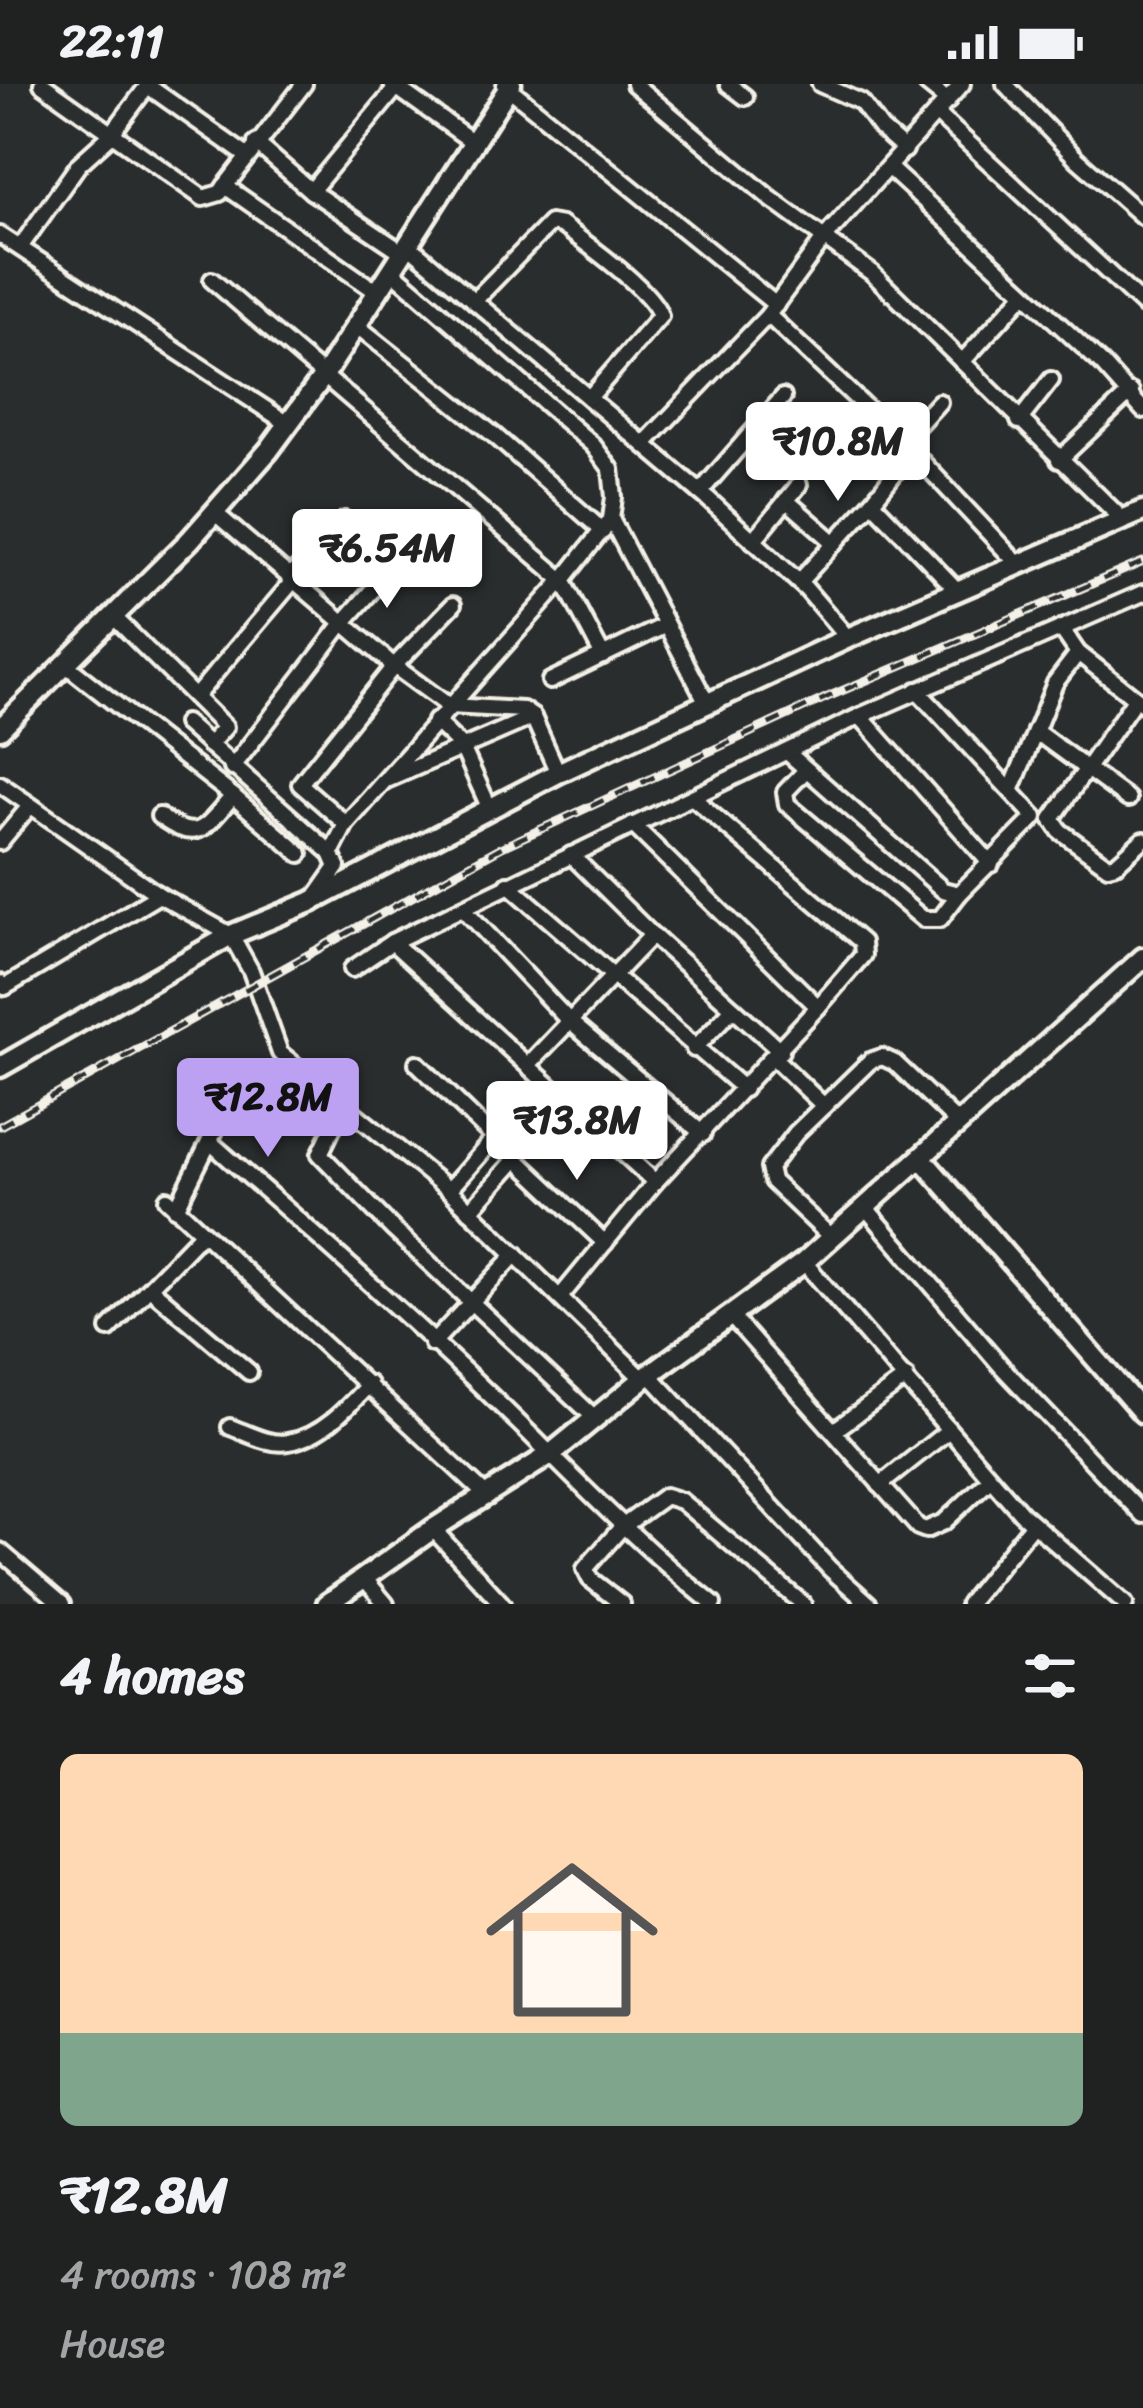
<!DOCTYPE html>
<meta charset="utf-8">
<style>
body{margin:0;font-family:Sriracha,sans-serif;background:#282a2a;color:#f1f3f6;height:100vh;display:flex;flex-direction:column;font-size:45px;white-space:nowrap}
*{box-sizing:border-box;margin:0}
p{font-size:39px;color:#a2a4a5}
.icon{flex:none;width:66px;height:66px;fill:none;stroke:currentColor;stroke-width:2;stroke-linecap:round;stroke-linejoin:round}
.map{position:relative;height:1520px;overflow:hidden}
.sheet{display:flex;flex-direction:column;background:#202222;flex:1}
.sheet>*{flex:none}
.price{position:absolute;translate:-50% -102px;padding:0 27px;border-radius:12px;background:#fff;color:#222;font-size:39px;line-height:78px;filter:drop-shadow(0 3px 6px #0008)}
.price::after{content:'';position:absolute;left:50%;top:72px;width:36px;height:27px;margin-left:-18px;background:inherit;clip-path:polygon(0 0,100% 0,50% 100%)}
.price.active{background:#bca0f2;color:#111}
ul{padding:0;list-style:none}
li{display:grid;align-content:center;gap:24px;height:636px;padding:0 60px}
li+li{border-top:3px solid #3d3f40}
li span{display:grid;place-items:center;height:372px;border-radius:18px;color:#555}
li>.icon{margin-inline-start:auto}
span .icon{width:216px;height:216px;fill:#fffc;stroke-width:1}
li b{font-size:51px}
h2{display:flex;justify-content:space-between;align-items:center;height:144px;padding:0 60px;font-size:51px}
.status{display:flex;justify-content:space-between;align-items:center;height:84px;padding:0 60px;background:#202222;direction:ltr}
.status svg{height:33px;fill:currentColor}
.map>svg:first-child{display:block}
.lines{fill:none;stroke-linecap:round;stroke-linejoin:round}
.street-casing{stroke:#f4f1e8;stroke-width:22}
.secondary-casing{stroke:#f4f1e8;stroke-width:27}
.street{stroke:#2a2d2e;stroke-width:14}
.secondary{stroke:#2a2d2e;stroke-width:18}
.rail-casing{stroke:#f4f1e8;stroke-width:9}
.rail{stroke:#2a2d2e;stroke-width:4.5;stroke-dasharray:14;stroke-linecap:butt}
</style>
<div class="status"><b>22:11</b><svg viewBox="0 0 49 12"><path d="M0 12V9h3v3zM5 12V6h3v6zM10 12V3h3v9zM15 12V0h3v12zM26 1h20v11H26zM47 4h2v5h-2z"/></svg></div>
<div class="map">
<svg width="1143" height="1520" viewBox="0 0 1143 1520">
<rect width="100%" height="100%" fill="#2a2d2e"/>
<filter id="ink" filterUnits="userSpaceOnUse"><feTurbulence type="fractalNoise" baseFrequency=".00833" numOctaves="2"/><feDisplacementMap in="SourceGraphic" scale="24" xChannelSelector="R" yChannelSelector="G"/><feConvolveMatrix kernelMatrix="1 2 1 2 8 2 1 2 1" color-interpolation-filters="sRGB"/></filter>
<g filter="url(#ink)">
<g class="lines">
<defs>
<g id="street">
<path d="M42 0 203 114 220 109 304 0"/>
<path d="M392 0 473 58"/>
<path d="M634 0 771 115 872 189 1123 436"/>
<path d="M728 0 745 13"/>
<path d="M820 0 861 18 881 45 905 66"/>
<path d="M927 0 948 17"/>
<path d="M1005 0 1077 75 1143 133"/>
<path d="M505 1 776 221"/>
<path d="M148 2 247 72"/>
<path d="M937 30 1143 221"/>
<path d="M256 59 311 107 402 168"/>
<path d="M889 84 1102 280 1143 326"/>
<path d="M225 102 377 208"/>
<path d="M311 107 396 4"/>
<path d="M0 151 287 339"/>
<path d="M408 161 707 414 806 505 848 554"/>
<path d="M21 162 79 80 110 52 149 0"/>
<path d="M212 196 563 496 603 572"/>
<path d="M474 217 550 139 561 141C584 158 654 207 660 232L589 314"/>
<path d="M768 231 912 367 1017 479"/>
<path d="M356 241 494 351 603 447"/>
<path d="M962 278 1024 210"/>
<path d="M1019 337 1051 296"/>
<path d="M902 358 939 318"/>
<path d="M644 360 768 231 825 153 962 0"/>
<path d="M1059 376 1131 308"/>
<path d="M700 408 783 313"/>
<path d="M786 416 835 459"/>
<path d="M872 418 958 507"/>
<path d="M215 429 394 582 449 622 523 626 533 633 558 689"/>
<path d="M611 435 708 621"/>
<path d="M753 457 799 401"/>
<path d="M289 494 345 436"/>
<path d="M799 498 872 418 912 367"/>
<path d="M114 533 225 643 209 661"/>
<path d="M1061 544 1078 569 1143 620"/>
<path d="M66 581 233 712 300 770"/>
<path d="M550 597 664 542"/>
<path d="M195 613 293 497"/>
<path d="M1135 615 1052 735 1060 747 1108 782 1116 780 1143 756"/>
<path d="M860 632 991 780"/>
<path d="M435 637 462 663 489 723"/>
<path d="M185 639 331 769"/>
<path d="M1035 647 1128 715"/>
<path d="M787 668 943 806 959 810"/>
<path d="M232 684 343 539 394 482"/>
<path d="M806 686 785 708 787 720 923 835H940L959 810 1035 733 917 606"/>
<path d="M389 695 533 633"/>
<path d="M0 700 159 811 231 851 251 887 280 969 449 1106 643 1295"/>
<path d="M1011 707 1055 599 1078 569"/>
<path d="M693 714 862 858 863 871 818 923"/>
<path d="M159 732C199 761 204 744 233 712"/>
<path d="M346 740 300 700 394 582 453 521"/>
<path d="M0 758 30 722"/>
<path d="M571 771 652 851 781 967"/>
<path d="M508 800 744 1005"/>
<path d="M318 810 337 783 331 769 346 740 563 496 611 435 614 413 611 385 593 361 391 186"/>
<path d="M463 824 569 937 703 1050"/>
<path d="M392 858 655 1098"/>
<path d="M352 885 392 858 860 632 1143 509"/>
<path d="M0 899 5 903 159 811"/>
<path d="M694 965 733 924"/>
<path d="M774 974 824 1022"/>
<path d="M417 979 516 1075 470 1127"/>
<path d="M528 981 652 851"/>
<path d="M344 1021 320 1070 394 1146 596 1335"/>
<path d="M210 1058C325 1159 442 1261 550 1370 604 1424 653 1472 713 1520"/>
<path d="M516 1075 605 1159"/>
<path d="M449 1106 522 1022"/>
<path d="M167 1115 488 1413"/>
<path d="M866 1124 1001 1282 1143 1431"/>
<path d="M176 1125 233 1010"/>
<path d="M832 1154 772 1097 769 1084 796 1049 870 977 882 973 895 979 958 1039"/>
<path d="M804 1178 1021 1429 1125 1520"/>
<path d="M151 1205 249 1288"/>
<path d="M561 1212 655 1098 818 923 633 741"/>
<path d="M731 1232 918 1443 926 1446 944 1438 990 1395"/>
<path d="M109 1245 202 1149"/>
<path d="M432 1260 516 1170"/>
<path d="M649 1290 830 1485 869 1520"/>
<path d="M230 1343C247 1349 270 1362 288 1358 321 1353 348 1323 369 1300"/>
<path d="M835 1346 906 1294"/>
<path d="M880 1401 949 1346"/>
<path d="M433 1445 502 1520"/>
<path d="M0 1467 62 1520"/>
<path d="M364 1494 386 1520"/>
<path d="M622 1520 590 1495 585 1485 622 1443 665 1412 681 1417 803 1520"/>
<path d="M968 1520 1032 1441"/>
</g>
<g id="secondary">
<path d="M0 645 190 456 269 366 325 290 511 0"/>
<path d="M0 983 231 851 311 818 558 689 848 554 1143 427"/>
<path d="M921 1074 1143 1329"/>
<path d="M327 1520 433 1445 551 1370 643 1295 804 1178 1143 874"/>
</g>
</defs>
<use href="#street" class="street-casing"/>
<use href="#secondary" class="secondary-casing"/>
<use href="#street" class="street"/>
<use href="#secondary" class="secondary"/>
<defs>
<path id="rail" d="M0 1042 500 764 832 611 1143 478"/>
</defs>
<use href="#rail" class="rail-casing"/>
<use href="#rail" class="rail"/>
</g>
</g>
</svg>
<b class="price" style="left:838px;top:420px">₹10.8M</b>
<b class="price" style="left:387px;top:527px">₹6.54M</b>
<b class="price active" style="left:268px;top:1076px">₹12.8M</b>
<b class="price" style="left:577px;top:1099px">₹13.8M</b>
</div>
<section class="sheet">
<h2>4 homes<svg class="icon" aria-label="filters" viewBox="0 0 24 24"><path d="M4 7h16M4 17h16"/><circle cx="9" cy="7" r="2"/><circle cx="15" cy="17" r="2"/></svg></h2>
<ul>
<li><span style="background:linear-gradient(#ffd9b3 75%,#7fa58c 0)"><svg class="icon" aria-label="home" viewBox="0 0 24 24"><path d="M3 11l9-7 9 7M6 9v11h12V9"/></svg></span><div><b>₹12.8M</b><p>4 rooms · 108 m²</p><p>House</p></div></li>
</ul>
</section>
